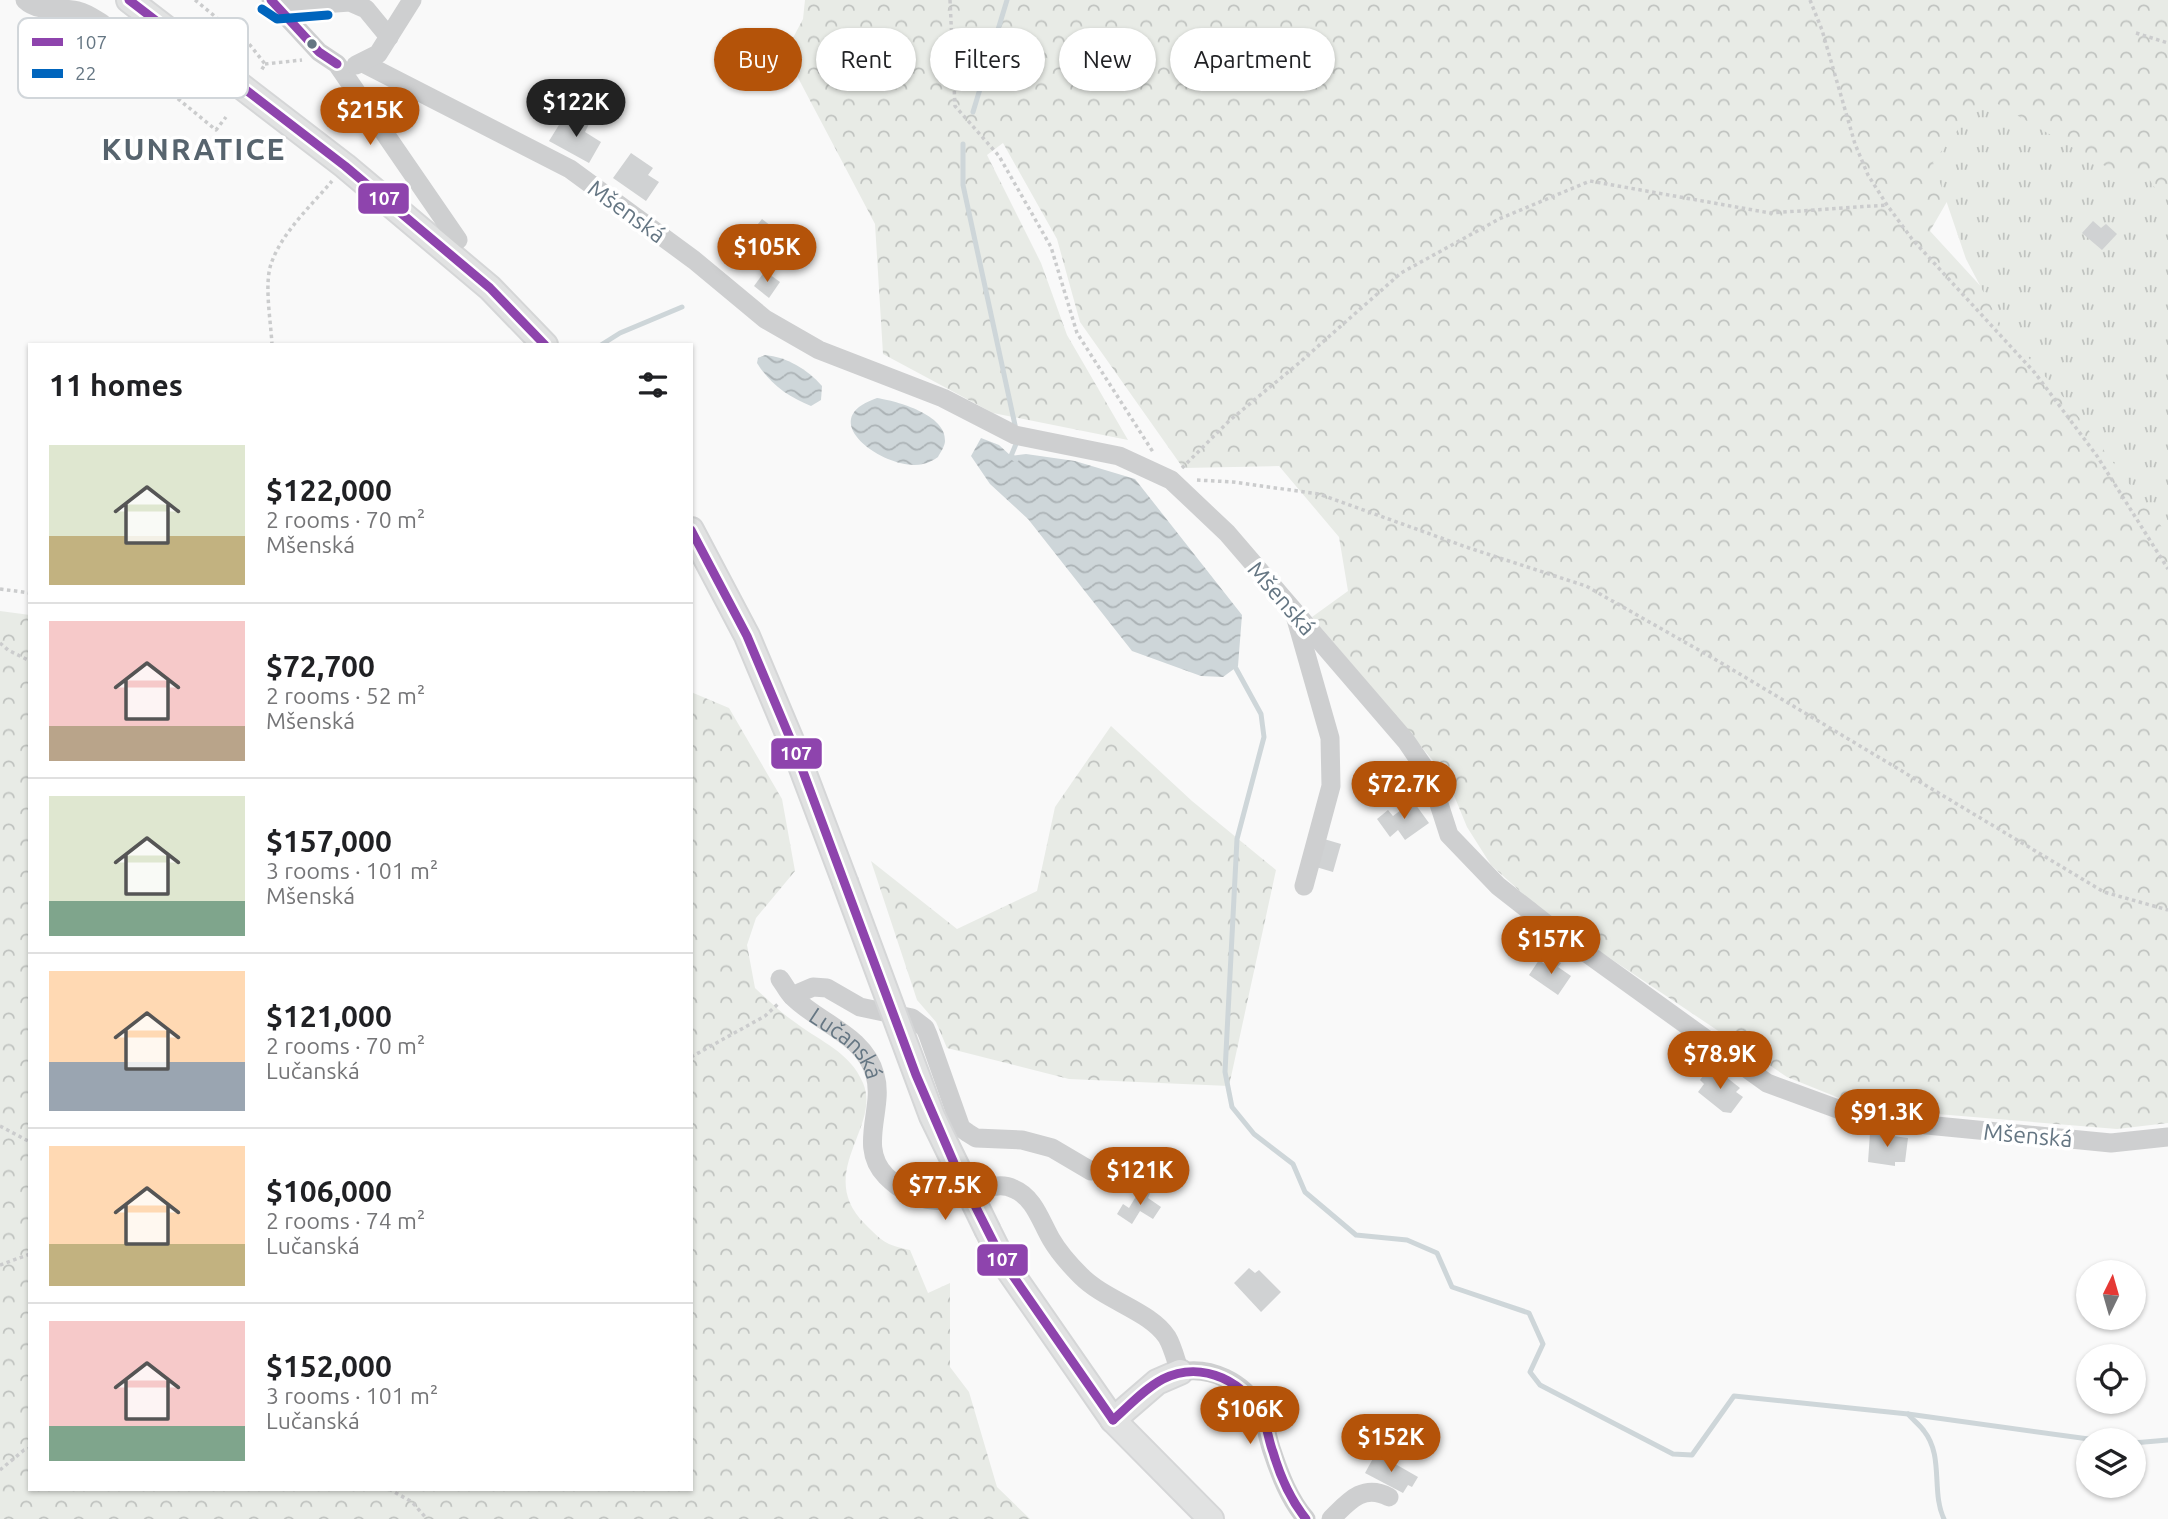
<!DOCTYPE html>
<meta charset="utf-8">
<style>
body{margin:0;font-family:Ubuntu,sans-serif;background:#f6f6f6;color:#202124;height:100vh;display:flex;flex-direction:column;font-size:26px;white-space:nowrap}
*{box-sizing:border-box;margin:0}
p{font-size:23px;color:#757577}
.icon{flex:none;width:38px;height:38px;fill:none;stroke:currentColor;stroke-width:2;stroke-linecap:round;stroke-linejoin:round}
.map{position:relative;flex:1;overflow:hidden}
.side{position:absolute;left:28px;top:343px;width:665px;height:1148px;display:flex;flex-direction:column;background:#fff;border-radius:0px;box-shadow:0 2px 5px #0004}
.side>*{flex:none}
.guide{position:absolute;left:714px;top:28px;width:665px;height:63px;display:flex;gap:14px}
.needle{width:46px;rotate:5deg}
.tools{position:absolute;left:2076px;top:1260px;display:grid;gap:14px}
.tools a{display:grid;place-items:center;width:70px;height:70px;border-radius:50%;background:#fff;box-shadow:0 2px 5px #0004;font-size:35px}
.price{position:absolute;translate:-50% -60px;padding:0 16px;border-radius:24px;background:#b45309;color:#fff;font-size:23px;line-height:46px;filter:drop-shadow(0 2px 4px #0008)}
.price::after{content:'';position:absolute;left:50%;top:42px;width:21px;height:16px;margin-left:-10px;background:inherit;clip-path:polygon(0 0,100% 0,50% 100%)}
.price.selected{background:#222;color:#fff}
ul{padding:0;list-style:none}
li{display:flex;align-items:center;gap:21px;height:175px;padding:0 21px}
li+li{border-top:2px solid #e0e0e0}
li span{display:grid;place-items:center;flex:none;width:196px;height:140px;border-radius:0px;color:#555}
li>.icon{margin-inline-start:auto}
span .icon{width:84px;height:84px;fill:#fffc;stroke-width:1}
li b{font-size:30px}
h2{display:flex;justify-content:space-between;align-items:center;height:84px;padding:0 21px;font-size:30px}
.tag{padding:0 24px;border-radius:32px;background:#fff;box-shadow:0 2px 5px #0004;font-size:24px;line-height:63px}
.tag.selected{background:#b45309;color:#fff}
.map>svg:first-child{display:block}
.forest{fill:url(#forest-crowns)}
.park{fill:url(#park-tufts)}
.water{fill:url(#water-waves)}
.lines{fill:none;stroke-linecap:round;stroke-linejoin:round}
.stream{stroke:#ced6d9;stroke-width:5}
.building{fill:#d0d2d3}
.major-casing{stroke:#d5d6d7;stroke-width:28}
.path{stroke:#cbcccd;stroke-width:3.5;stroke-dasharray:3.5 3.5;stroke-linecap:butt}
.minor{stroke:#cecfd0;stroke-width:19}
.major{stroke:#e1e2e2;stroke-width:24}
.major-bridge-casing{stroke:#d5d6d7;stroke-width:28;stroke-linecap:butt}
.major-bridge{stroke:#e1e2e2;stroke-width:24}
.bus-1-casing{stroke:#fff;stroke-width:14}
.bus-2-casing{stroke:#fff;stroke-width:14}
.bus-1{stroke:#8e44ad;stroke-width:9}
.bus-2{stroke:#0065bd;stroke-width:9}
.bus-dot{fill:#657683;stroke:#fff;stroke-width:2.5}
.labels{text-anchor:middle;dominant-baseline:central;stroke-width:7;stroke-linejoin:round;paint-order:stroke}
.street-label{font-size:23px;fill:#657683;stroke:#fff}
.district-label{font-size:30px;font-weight:bold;letter-spacing:2px;fill:#57646e;stroke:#fff}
.key{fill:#fff;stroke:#d1d6da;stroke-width:2}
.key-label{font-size:19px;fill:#657683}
.line-badge{stroke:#fff;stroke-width:2.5}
.badge-label{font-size:19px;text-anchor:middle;font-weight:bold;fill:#fff}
</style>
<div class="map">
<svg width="2168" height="1519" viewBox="0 0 2168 1519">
<defs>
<pattern id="forest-crowns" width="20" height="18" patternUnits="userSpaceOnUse" patternTransform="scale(1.75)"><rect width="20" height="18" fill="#e8ebe6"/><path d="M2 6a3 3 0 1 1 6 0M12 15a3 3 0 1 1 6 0" fill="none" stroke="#c0c3c0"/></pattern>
<pattern id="park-tufts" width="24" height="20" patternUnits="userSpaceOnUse" patternTransform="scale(1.75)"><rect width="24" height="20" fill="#e8ebe6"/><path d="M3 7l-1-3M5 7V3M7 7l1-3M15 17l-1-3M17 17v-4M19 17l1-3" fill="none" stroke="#c0c3c0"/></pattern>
<pattern id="water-waves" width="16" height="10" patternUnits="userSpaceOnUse" patternTransform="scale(1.75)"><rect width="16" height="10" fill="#ced6d9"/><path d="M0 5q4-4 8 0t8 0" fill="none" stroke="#abb2b5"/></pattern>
</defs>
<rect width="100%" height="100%" fill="#f9f9f9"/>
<g class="forest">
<path d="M805 0H2168V211L2001 108 1930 231 2168 490V1123L2117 1129 1864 1108 1787 1077 1550 918 1491 865 1467 827 1446 776 1312 617 1348 591 1339 537 1279 466 1183 468 1080 322 1057 239 1003 143 987 155 1041 263 1067 335 1128 440 993 413 883 354 875 224 785 53 803 19Z"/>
<path d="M0 611 30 615V1489H691V692L729 708 782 799 795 871 756 918 747 945 755 988C768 1000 781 1013 796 1023 821 1042 850 1052 863 1083 882 1127 814 1173 865 1224 883 1242 884 1244 910 1250L928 1293 950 1283V1367L969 1392 997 1487 1030 1519H0Z"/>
<path d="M1111 726 1192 801 1276 870 1229 1086 1069 1079 947 1048 936 1022 917 1000 871 861 957 929 1037 891 1055 807Z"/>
</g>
<path class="park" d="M1984 96 2099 163 2135 180 2147 176 2157 191 2168 200V535L2065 399 2003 329 1966 259 1933 162Z"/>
<g class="water">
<path d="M765 355C787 357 807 369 822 386L821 400 811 406C788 397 770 384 757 363L758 358Z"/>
<path d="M877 398C897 401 947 415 945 441 945 446 940 453 938 457 934 460 928 463 923 464 892 472 824 429 862 405 866 402 872 400 877 398Z"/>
<path d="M981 438 999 445 1011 456 1026 454 1075 461 1135 479 1242 615 1238 666 1223 677 1201 676 1132 651 1028 519 990 484 971 456Z"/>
</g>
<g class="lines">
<g class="stream">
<path d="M973 112 1007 0"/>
<path d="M963 144V185L1015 425"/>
<path d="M601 345 620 333 682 307"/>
<path d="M1016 444 1011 456 1016 460"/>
<path d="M1233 663 1261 714 1264 737 1237 839 1225 1072 1232 1107 1254 1134 1293 1164 1305 1192 1356 1235 1407 1240 1437 1253 1452 1287 1529 1313 1543 1344 1530 1372 1540 1385 1673 1454 1692 1455 1734 1396 1908 1414 2096 1440"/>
<path d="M1908 1414C1913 1420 1920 1425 1924 1431 1944 1456 1931 1492 1944 1519"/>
<path d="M2133 1443 2168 1440"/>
</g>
</g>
<g class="building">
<path d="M575 117 589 124 585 132 601 142 589 163 549 141 562 120 571 125Z"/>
<path d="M631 153 653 168 648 175 659 182 646 201 613 178Z"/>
<path d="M762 219 780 233 775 239 786 248 768 267 741 245Z"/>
<path d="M2093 221 2101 228 2106 224 2117 234 2102 250 2082 233Z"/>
<path d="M765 271 780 282 769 298 754 286Z"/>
<path d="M1413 801 1429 823 1405 840 1398 830 1390 837 1377 819 1388 810 1393 816Z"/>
<path d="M1324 839 1341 844 1333 872 1316 867Z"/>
<path d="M1555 959 1561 963 1558 967 1571 976 1558 995 1529 975 1539 960 1546 965 1549 961 1552 963Z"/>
<path d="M1711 1065 1740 1088 1736 1092 1743 1097 1731 1113 1723 1112 1698 1092 1704 1084 1700 1080Z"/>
<path d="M1870 1133 1908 1138 1905 1162H1895V1166L1868 1162Z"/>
<path d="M1141 1188 1150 1193 1148 1198 1161 1207 1153 1219 1140 1211 1132 1224 1117 1214 1123 1204 1129 1208Z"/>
<path d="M1249 1268 1255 1273 1259 1270 1281 1292 1261 1312 1234 1283Z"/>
<path d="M1376 1453 1418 1477 1412 1487 1408 1485 1403 1493 1365 1473Z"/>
</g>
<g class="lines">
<defs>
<g id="major">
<path d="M129 0 345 166 490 288 545 345"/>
<path d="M691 530 747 636 795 750 845 882"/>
<path d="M988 1231 1004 1263 1113 1420 1211 1519"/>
<path d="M1113 1420 1157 1382 1180 1372"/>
</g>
</defs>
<use href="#major" class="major-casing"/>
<g class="path">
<path d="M195 0 250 45 265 64 261 71"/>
<path d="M950 0 955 106 999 156 1051 247 1077 333 1153 452"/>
<path d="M1810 0 1822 30 1855 144 1868 175 1887 205 1912 239 2035 373 2097 456 2168 569"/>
<path d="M2136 33 2168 43"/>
<path d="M113 35 154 79 216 130 226 117"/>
<path d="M265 64 302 60"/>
<path d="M272 345C271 322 264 285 271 264 282 232 311 206 332 181"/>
<path d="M1182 468 1229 421 1299 363 1401 273 1499 219 1590 181 1770 213 1887 205"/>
<path d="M1197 480 1233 482 1319 494 1469 548 1586 586 1718 661 2104 892 2168 910"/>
<path d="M0 589 30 593"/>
<path d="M0 643 8 650 30 661"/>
<path d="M691 1057 765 1016 778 1004"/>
<path d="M0 1126 30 1142"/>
<path d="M0 1265 30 1254"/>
<path d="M0 1470 24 1450 30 1448"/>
<path d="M389 1489 412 1502 427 1519"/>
</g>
<g class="minor">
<path d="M25 0C40 14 60 6 78 11 87 13 95 19 103 24"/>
<path d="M271 0 319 52 337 64 458 240"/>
<path d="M278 7 350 2 366 9 389 37"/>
<path d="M363 63 570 169 694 260 765 319 819 350 943 398 1015 435 1119 456 1171 480 1227 533 1406 741 1430 776 1449 835 1498 886 1549 926 1767 1083 1865 1119 2111 1143 2168 1137"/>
<path d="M356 65 378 54 412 0"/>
<path d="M1296 619 1330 738 1331 786 1304 886"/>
<path id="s1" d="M780 979C784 984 787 991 792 996 818 1023 865 1035 875 1075 885 1108 857 1147 886 1176 913 1203 940 1206 974 1193 987 1188 1000 1182 1014 1189 1034 1197 1041 1222 1051 1239 1059 1253 1070 1265 1081 1276 1106 1301 1150 1311 1167 1337 1173 1347 1176 1361 1180 1372 1211 1366 1243 1382 1259 1409 1266 1422 1267 1437 1272 1451 1280 1475 1289 1499 1306 1519"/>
<path d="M792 996 813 987 827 988 860 1007 912 1018 925 1028 928 1035 961 1128 968 1133 976 1138 1022 1140 1052 1148 1091 1171"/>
<path d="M1331 1519C1348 1502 1363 1483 1389 1497"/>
</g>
<use href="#major" class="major"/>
<defs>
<path id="major-bridge" d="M845 882 932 1116 988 1231"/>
</defs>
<use href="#major-bridge" class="major-bridge-casing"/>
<use href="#major-bridge" class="major-bridge"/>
<defs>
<g id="bus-1">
<path d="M129 0 345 166 490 288 545 345"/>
<path d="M271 0 319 52 337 64"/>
<path d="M691 530 747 636 795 750 916 1075 957 1170 1004 1263 1113 1420"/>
<path d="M1113 1420C1129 1406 1144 1389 1163 1379 1202 1359 1248 1382 1264 1421 1268 1431 1269 1442 1273 1452 1280 1476 1290 1499 1306 1519"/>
</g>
<path id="bus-2" d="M262 9 277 19 328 15"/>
</defs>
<use href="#bus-1" class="bus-1-casing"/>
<use href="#bus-2" class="bus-2-casing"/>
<use href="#bus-1" class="bus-1"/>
<use href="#bus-2" class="bus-2"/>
</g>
<circle class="bus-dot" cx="312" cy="44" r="6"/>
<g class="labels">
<g class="street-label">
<text transform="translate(627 211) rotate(36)">Mšenská</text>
<text transform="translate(1282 598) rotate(49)">Mšenská</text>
<text stroke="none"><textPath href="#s1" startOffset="94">Lučanská</textPath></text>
<text transform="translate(2028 1135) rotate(5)">Mšenská</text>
</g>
<g class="district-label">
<text x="194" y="149">KUNRATICE</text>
</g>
</g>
<rect x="18" y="18" width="230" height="80" rx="10" class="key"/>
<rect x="32" y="38" width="31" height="8" fill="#8e44ad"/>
<rect x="32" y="69" width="31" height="9" fill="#0065bd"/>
<g class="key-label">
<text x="75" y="49">107</text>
<text x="75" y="80">22</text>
</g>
<g class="line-badge">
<rect x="357" y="182" width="53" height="33" rx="7" fill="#8e44ad"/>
<rect x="770" y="737" width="53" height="33" rx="7" fill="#8e44ad"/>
<rect x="976" y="1243" width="53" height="34" rx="7" fill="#8e44ad"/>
</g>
<g class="badge-label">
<text x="384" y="205">107</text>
<text x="796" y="760">107</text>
<text x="1002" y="1266">107</text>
</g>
</svg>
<div class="tools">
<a><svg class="needle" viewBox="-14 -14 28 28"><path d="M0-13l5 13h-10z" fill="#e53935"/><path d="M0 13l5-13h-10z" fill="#757577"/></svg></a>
<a><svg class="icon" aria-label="locate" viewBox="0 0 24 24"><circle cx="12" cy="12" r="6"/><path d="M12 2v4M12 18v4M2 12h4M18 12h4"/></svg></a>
<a><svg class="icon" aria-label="layers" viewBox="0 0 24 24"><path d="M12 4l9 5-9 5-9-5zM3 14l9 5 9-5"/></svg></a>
</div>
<b class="price selected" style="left:576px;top:139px">$122K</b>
<b class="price" style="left:370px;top:147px">$215K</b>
<b class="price" style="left:767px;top:284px">$105K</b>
<b class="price" style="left:1404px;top:821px">$72.7K</b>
<b class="price" style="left:1551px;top:976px">$157K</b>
<b class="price" style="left:1720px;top:1091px">$78.9K</b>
<b class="price" style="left:1887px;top:1149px">$91.3K</b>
<b class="price" style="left:1140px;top:1207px">$121K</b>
<b class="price" style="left:945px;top:1222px">$77.5K</b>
<b class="price" style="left:1250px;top:1446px">$106K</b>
<b class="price" style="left:1391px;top:1474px">$152K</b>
<div class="guide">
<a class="tag selected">Buy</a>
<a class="tag">Rent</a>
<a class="tag">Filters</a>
<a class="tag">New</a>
<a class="tag">Apartment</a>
</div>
<section class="side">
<h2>11 homes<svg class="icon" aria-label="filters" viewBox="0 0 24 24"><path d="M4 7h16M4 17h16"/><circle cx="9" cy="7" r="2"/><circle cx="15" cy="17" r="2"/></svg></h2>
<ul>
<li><span style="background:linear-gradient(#dfe7d0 65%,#c2b280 0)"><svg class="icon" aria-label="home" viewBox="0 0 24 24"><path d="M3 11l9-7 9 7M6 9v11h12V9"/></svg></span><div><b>$122,000</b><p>2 rooms · 70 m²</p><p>Mšenská</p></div></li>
<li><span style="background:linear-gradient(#f6c9c9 75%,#b9a48a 0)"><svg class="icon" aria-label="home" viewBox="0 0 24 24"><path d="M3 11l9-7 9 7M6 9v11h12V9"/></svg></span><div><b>$72,700</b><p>2 rooms · 52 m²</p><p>Mšenská</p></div></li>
<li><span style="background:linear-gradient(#dfe7d0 75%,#7fa58c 0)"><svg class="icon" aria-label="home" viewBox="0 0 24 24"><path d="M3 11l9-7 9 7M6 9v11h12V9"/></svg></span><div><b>$157,000</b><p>3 rooms · 101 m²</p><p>Mšenská</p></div></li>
<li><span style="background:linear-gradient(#ffd9b3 65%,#9aa5b1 0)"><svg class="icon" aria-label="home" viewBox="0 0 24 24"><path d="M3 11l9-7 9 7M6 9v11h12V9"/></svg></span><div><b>$121,000</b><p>2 rooms · 70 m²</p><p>Lučanská</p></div></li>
<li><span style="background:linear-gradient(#ffd9b3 70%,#c2b280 0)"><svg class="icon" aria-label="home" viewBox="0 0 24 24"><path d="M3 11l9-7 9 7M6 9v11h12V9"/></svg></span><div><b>$106,000</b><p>2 rooms · 74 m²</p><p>Lučanská</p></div></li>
<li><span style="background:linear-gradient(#f6c9c9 75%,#7fa58c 0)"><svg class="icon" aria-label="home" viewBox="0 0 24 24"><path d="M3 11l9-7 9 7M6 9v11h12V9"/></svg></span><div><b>$152,000</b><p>3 rooms · 101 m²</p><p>Lučanská</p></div></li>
</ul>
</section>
</div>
